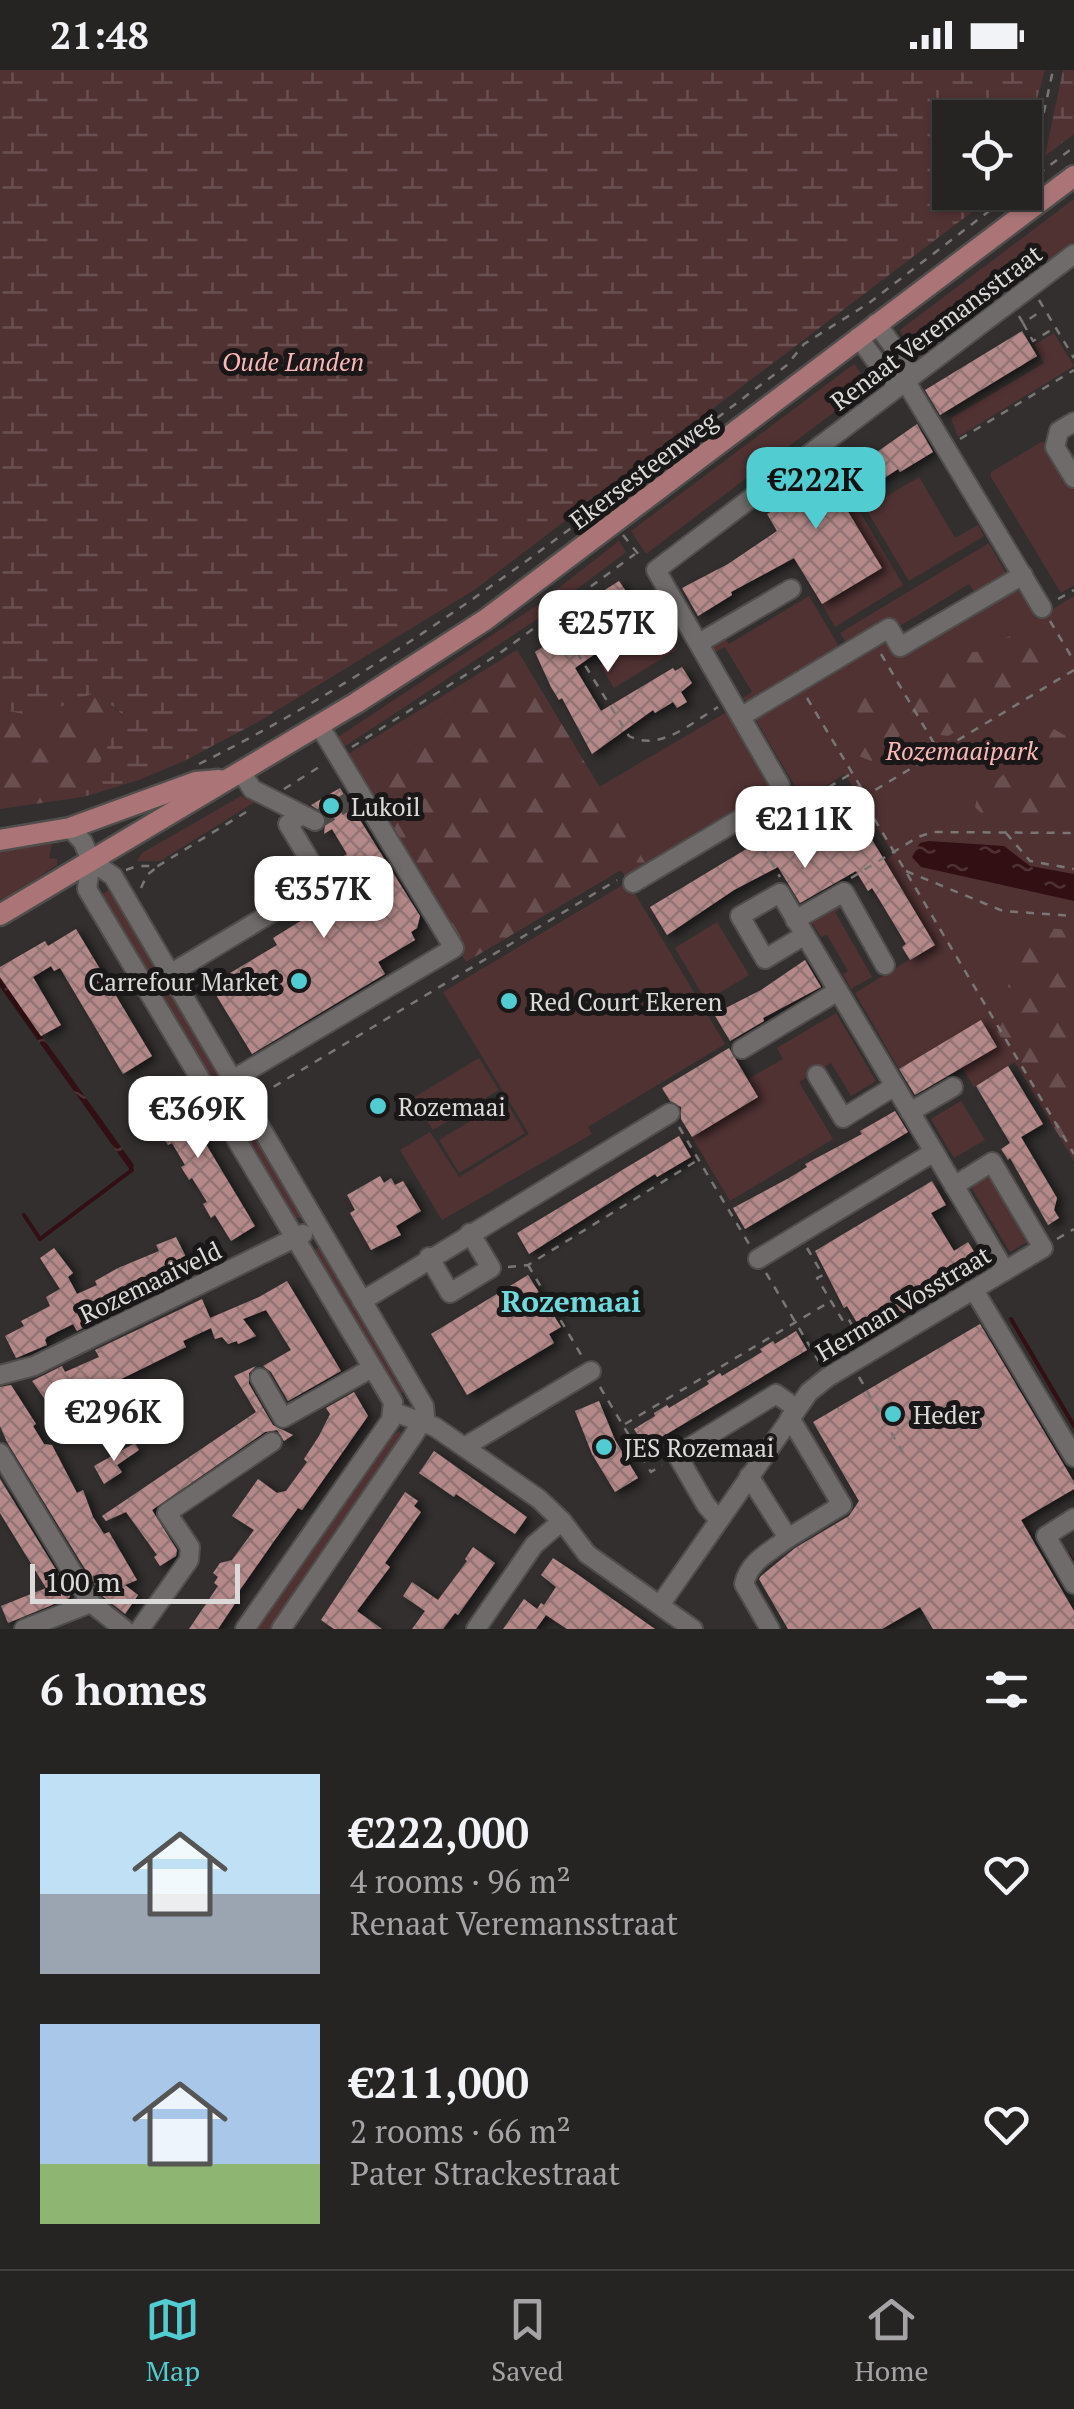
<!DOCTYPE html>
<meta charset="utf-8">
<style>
body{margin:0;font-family:"PT Serif",serif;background:#2e2b2b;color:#f1f3f6;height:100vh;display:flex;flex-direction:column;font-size:38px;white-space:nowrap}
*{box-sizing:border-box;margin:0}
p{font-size:32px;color:#a4a4a6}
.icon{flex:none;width:55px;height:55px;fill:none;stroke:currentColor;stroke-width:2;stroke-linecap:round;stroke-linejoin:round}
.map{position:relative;height:1559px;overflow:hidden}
.sheet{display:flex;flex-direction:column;background:#262323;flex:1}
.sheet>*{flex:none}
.controls{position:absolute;left:932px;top:30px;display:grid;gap:20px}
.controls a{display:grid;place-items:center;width:110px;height:110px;border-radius:0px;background:#262323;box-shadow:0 2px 8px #0004,0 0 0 2px #424041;font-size:50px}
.scale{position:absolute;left:30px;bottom:25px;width:210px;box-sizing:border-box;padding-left:10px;border:5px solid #dcd9d9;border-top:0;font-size:28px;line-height:35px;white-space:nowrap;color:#dcd9d9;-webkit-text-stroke:8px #191717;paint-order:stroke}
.price{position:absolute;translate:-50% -85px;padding:0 22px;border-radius:20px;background:#fff;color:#222;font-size:32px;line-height:65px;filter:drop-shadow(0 2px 5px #0008)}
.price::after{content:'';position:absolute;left:50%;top:60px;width:30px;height:22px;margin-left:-15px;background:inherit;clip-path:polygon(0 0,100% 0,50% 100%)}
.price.current{background:#51ccd1;color:#111}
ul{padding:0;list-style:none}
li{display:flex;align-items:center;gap:30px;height:250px;padding:0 40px}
li span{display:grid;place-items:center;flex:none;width:280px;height:200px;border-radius:0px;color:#555}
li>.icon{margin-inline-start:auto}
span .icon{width:120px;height:120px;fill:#fffc;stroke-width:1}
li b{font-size:42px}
h2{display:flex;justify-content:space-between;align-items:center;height:120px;padding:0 40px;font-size:42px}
.status{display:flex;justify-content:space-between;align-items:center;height:70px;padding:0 50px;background:#262323;direction:ltr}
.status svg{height:28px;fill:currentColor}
.dock{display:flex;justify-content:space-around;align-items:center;height:140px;border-top:2px solid #424041;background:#262323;font-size:28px;color:#a4a4a6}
.dock a{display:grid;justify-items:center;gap:5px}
.dock .current{color:#51ccd1}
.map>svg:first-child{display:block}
.green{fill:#513233}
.forest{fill:url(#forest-firs)}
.wetland{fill:url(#wetland-marsh)}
.water{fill:url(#water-ripples)}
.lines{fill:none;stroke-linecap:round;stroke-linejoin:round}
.stream{stroke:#310f12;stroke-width:4}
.building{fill:url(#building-cross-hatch);filter:url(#shadow)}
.minor-tunnel{stroke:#4c4848;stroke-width:18;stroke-dasharray:18 9;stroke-linecap:butt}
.minor-casing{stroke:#504d4d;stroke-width:22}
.major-casing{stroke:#504d4d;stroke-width:25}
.path{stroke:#797676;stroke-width:2.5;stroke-dasharray:8 8;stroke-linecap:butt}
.minor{stroke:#706b6b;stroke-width:18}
.major{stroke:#ab7577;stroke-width:20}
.poi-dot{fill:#51ccd1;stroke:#191717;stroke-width:4}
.labels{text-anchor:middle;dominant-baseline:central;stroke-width:10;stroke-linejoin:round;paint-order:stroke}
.street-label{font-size:25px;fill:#dcd9d9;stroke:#191717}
.park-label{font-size:25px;font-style:italic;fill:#ffb6b7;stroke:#191717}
.poi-label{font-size:25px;fill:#dcd9d9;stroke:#191717;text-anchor:start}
.quarter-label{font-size:30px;font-weight:bold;fill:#6ddadd;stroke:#191717}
</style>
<div class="status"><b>21:48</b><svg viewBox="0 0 49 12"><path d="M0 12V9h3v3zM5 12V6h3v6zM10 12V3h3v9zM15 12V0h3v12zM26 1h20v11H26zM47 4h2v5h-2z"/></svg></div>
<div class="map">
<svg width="1074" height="1559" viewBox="0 0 1074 1559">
<defs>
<pattern id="forest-firs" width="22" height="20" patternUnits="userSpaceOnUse" patternTransform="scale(2.5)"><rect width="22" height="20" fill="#513233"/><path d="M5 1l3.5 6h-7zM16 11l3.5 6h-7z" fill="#694f50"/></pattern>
<pattern id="wetland-marsh" width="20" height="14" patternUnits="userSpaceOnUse" patternTransform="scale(2.5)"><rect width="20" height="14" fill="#513233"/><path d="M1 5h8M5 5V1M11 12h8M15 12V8" fill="none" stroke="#694f50"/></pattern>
<pattern id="water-ripples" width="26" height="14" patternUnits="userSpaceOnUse" patternTransform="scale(2.5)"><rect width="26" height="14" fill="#310f12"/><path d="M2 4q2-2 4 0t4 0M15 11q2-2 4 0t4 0" fill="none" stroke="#4e3134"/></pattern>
<pattern id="building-cross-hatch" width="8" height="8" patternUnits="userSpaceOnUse" patternTransform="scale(2.5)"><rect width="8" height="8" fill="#b58989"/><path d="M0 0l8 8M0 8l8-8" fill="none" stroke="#927373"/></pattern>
<filter id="shadow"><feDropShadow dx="5.5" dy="3" stdDeviation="5" flood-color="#0009"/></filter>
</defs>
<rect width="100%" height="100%" fill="#332f2f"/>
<g class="green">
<path d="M1074 129V172L922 288 910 283 900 260Z"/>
<path d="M1054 263 1074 296 958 367 951 348 1044 293 1034 275Z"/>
<path d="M854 294 870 315 646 484 631 461Z"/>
<path d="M1043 371 1074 421V515L1061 523 991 407V402Z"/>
<path d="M919 407 955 468 978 455 984 466 909 511 866 439Z"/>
<path d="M857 437 903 515 835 557 822 534 881 498 848 442Z"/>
<path d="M619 471 626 482 557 534 551 524Z"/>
<path d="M989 473 1006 503 975 523 969 514 898 557 891 548 847 574 840 563Z"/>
<path d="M1016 515 1036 549 1074 526V1091L1015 992 974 1017 962 998 996 977 981 951 935 981 933 979 899 999 855 923 935 874 886 793 885 790 893 784 845 704 803 730 756 650 887 569 898 588Z"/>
<path d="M809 526 840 578 750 632 744 630 743 628 752 622 725 577 715 582 711 574 722 565 729 574Z"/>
<path d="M539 534 545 544 341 679 335 669Z"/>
<path d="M662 556 676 580 614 618 600 595Z"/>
<path d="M475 606 426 669 361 714 345 686Z"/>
<path d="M730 640 772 712 771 719 764 726 646 794 599 717Z"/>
<path d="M241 726 255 732 160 791H137L142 783Z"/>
<path d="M57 765 59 774 52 773 49 788 57 789V795L0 832V776Z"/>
<path d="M628 812 725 974 588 1057 592 1064 442 1150 400 1080 430 1062 459 1107 529 1064 443 922Z"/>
<path d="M109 820 302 1141 300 1148H293L99 826Z"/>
<path d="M840 833 843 837 835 842 872 907 851 919 843 904 848 901 827 865 821 867 810 850Z"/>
<path d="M717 852 749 905 706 931 675 878Z"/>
<path d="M836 943 876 1011 851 1026 831 993 799 1012 833 1069 730 1131 692 1067 758 1027 748 1009 783 989 777 978Z"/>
<path d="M479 988 499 1020 433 1060 413 1028Z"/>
<path d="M505 1030 525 1063 459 1103 439 1070Z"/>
<path d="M961 1031 985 1070 954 1088 931 1049Z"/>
<path d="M990 1103 1030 1170 1010 1182 970 1115Z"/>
<path d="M321 1177 406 1315 402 1323H396L313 1184 317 1178Z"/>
<path d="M399 1361 404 1367 402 1372 272 1559H256L392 1366Z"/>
</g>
<g class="forest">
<path d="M1019 565 1042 571 1049 599 1013 629 948 666 906 660 899 666 891 682 871 691 856 685 846 669 865 623C882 620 896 625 914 621L916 608 930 606 950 585 991 580 1007 567Z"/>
<path d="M517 580 646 794 625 807 621 800 466 892 361 714 426 669 475 606Z"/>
<path d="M96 622 123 646 83 727 0 739V639L37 647Z"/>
<path d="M1049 656 1074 671V745L1036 750 987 749 975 737 977 728 1004 704 1005 679C1018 664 1030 658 1049 656Z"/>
<path d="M1031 857 1074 860V1091L995 958 1020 878Z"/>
</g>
<g class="wetland">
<path d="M0 0H1045L1025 72V48H950V122L997 123 474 520 258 652 184 691 139 710 83 727 123 645 96 622 37 647 0 639Z"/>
<path d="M1063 0H1074V64L1045 86Z"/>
</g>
<g class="water">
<path d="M929 771 1004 776 1030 796 1074 804V831L921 797 912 787 920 773Z"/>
<path d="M0 908 134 1095 132 1103 0 917Z"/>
</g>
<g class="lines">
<g class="stream">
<path d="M24 1145 40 1169 132 1100"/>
<path d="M1011 1249 1074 1356"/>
<path d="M1068 1484 1074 1494"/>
</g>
</g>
<g class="building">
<path d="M1022 261 1037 286 940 345 925 320Z"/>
<path d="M917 354 933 382 900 402 898 399 844 435 882 498 822 534 794 488 731 522 732 525 698 546 682 518 728 494 777 461 767 444 861 388 863 390 874 384Z"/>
<path d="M619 511 634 533 641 529 651 545 628 566 613 575 612 572 575 598 601 641 673 598 675 601 682 597 692 613 681 622 687 632 677 638 673 632 655 643 653 640 592 684 562 628 559 630 551 617 535 582 550 572 555 580 559 579 613 543 603 521Z"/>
<path d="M340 718 420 846 417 858 411 862 415 870 378 892 385 904 252 984 210 915 277 875 273 868 320 839 324 846 343 835 326 806 327 796 347 784 332 759 324 764 326 745 311 735Z"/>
<path d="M843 721 935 875 910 890 902 877 906 874 879 829 872 818 868 821 856 801 800 833 778 797 734 820 667 865 650 837Z"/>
<path d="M76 859 152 986 123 1004 60 898 54 901 51 896 33 907 61 955 41 966 0 907V897L45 871 48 876Z"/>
<path d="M805 890 821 917 763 948 764 951 730 971 714 944 761 920Z"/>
<path d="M981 950 997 977 915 1025 899 999Z"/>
<path d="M729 978 758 1027 692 1067 681 1049V1037L670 1031 662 1018Z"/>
<path d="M1008 996 1043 1054 1021 1067 1057 1128 1054 1140 1059 1148 1048 1155 1010 1088 1008 1090 1001 1079 1010 1073 976 1016Z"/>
<path d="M168 1011 255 1156 231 1171 215 1145 211 1148 203 1134 207 1132 192 1108 189 1110 181 1097 185 1095 172 1073 168 1075 152 1050 156 1047 144 1026Z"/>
<path d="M895 1041 908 1062 745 1159 733 1138 789 1108 807 1097 805 1094 862 1064 860 1061Z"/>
<path d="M679 1066 691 1087 657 1107 655 1104 529 1184 517 1163Z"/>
<path d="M380 1106 384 1113 391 1108 395 1115 403 1111 421 1141 396 1156 401 1165 371 1180 350 1143 355 1140 347 1125Z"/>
<path d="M932 1111 946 1135 931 1143 954 1181 968 1172 983 1196 865 1266 847 1236 844 1238 815 1181Z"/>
<path d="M176 1167 194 1203 77 1261 73 1254 47 1267 45 1270 47 1275 16 1288 5 1266 24 1256 21 1251 50 1236 46 1227 60 1219 40 1188 54 1178 73 1203 68 1207 77 1224 97 1215 95 1211 118 1198 159 1181 156 1175Z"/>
<path d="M528 1205 561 1257 549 1264 554 1273 467 1325 431 1264Z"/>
<path d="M287 1211 341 1301 288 1331 271 1302 263 1296 291 1280 266 1240 243 1249 256 1266 238 1274 237 1271 228 1274 222 1267 215 1269 211 1258 183 1271 186 1277 105 1317 107 1323 71 1344 68 1340 58 1348 32 1311 62 1296 65 1302 99 1287 95 1280 202 1229 210 1248 259 1227Z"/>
<path d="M980 1254 1074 1412V1419L1021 1450 1074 1541V1559H933L920 1537 882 1559H788L759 1509 761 1506 795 1478 849 1446 859 1431 813 1352Z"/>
<path d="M796 1261 807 1280 645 1377 634 1359 655 1346 654 1343 667 1335 669 1338 709 1314 707 1311 720 1303 722 1306 762 1282 760 1279 773 1271 775 1274Z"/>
<path d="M256 1296 249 1303V1314L273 1355 293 1365 284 1371 277 1360 265 1362 152 1440 177 1480 176 1486 160 1496 154 1487 157 1485 126 1442 106 1451 102 1446 256 1342 234 1306Z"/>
<path d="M11 1315 36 1354 33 1356 44 1374 52 1375 77 1423 83 1420 93 1447 104 1464 109 1462 137 1510 125 1515 138 1525 125 1544 101 1525 7 1372 0 1356V1317Z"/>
<path d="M354 1322 368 1346 302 1440 298 1438 274 1471 235 1527 238 1529 218 1559H189L218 1516 214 1513 218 1507 213 1503 220 1493 232 1490 254 1460 232 1446 258 1409 277 1423 286 1421 307 1392 304 1389 319 1366 330 1344 326 1338Z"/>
<path d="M599 1331 615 1370 638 1408 615 1422 592 1384 575 1341Z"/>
<path d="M135 1373 139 1380 117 1395 122 1402 104 1414 94 1396Z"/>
<path d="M434 1381 527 1447 515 1464 456 1424 454 1427 419 1403Z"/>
<path d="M0 1409 71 1524 69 1528 8 1553 1 1536 46 1518 0 1443Z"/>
<path d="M405 1422 418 1431 414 1436 421 1442 385 1493 390 1497 357 1541 382 1559H334L321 1550Z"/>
<path d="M473 1477 495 1493 458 1545 455 1543 443 1559H412L425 1541 403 1526 412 1512 438 1530 467 1491 465 1489Z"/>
<path d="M553 1488 577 1504 655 1559H567L546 1545 536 1559H503L524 1529 537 1539 541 1533 544 1535 556 1517 541 1505Z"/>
</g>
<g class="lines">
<path class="minor-tunnel" d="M315 751 349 731"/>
<defs>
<g id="minor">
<path d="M876 253 906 294V312L1042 538"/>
<path d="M858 267 887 306 906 312"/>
<path d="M1074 352 1059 361 1055 377 1074 408"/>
<path d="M699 573 791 519"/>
<path d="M742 646 889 558 900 577 1023 505"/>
<path d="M241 701 252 719 315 751"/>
<path d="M70 758 83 772 91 791"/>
<path d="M91 791 113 806 424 1336 425 1346 413 1366 281 1559"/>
<path d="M91 791 87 819 393 1332 391 1350 245 1559"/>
<path d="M633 813 775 728 780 715 656 500 1074 184"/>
<path d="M795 850 844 822 885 895"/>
<path d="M805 865 765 889 740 846 780 823C855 949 930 1075 1005 1201"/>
<path d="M170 904 311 819 315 799 288 754 302 745"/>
<path d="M742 979 838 921"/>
<path d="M817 1005 843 1048 895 1016"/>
<path d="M232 1010 454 878 319 655"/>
<path d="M910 1042 953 1017"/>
<path d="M429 1187 450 1223 491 1198 470 1163"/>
<path d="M758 1189 934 1082"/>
<path d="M974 1220 1074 1387"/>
<path d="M362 1231 670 1043"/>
<path d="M0 1305 34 1296 303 1164"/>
<path d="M260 1308 283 1348 372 1298"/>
<path d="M394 1342 435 1357 539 1429 562 1451 587 1484 693 1559"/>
<path d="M466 1376 591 1301"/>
<path d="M0 1383 91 1533 124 1559"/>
<path d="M749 1406 788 1468 842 1435 790 1348"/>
<path d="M1074 1448 1046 1466 1074 1514"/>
<path d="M719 1450 706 1435 677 1385 776 1324 796 1338"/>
<path d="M660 1535 809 1322 828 1307 1043 1178 992 1092 954 1116"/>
<path d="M24 1559 91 1533"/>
<path d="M140 1559 189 1490 190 1477 167 1443 272 1372"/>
<path d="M476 1559 534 1475 562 1451"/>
<path d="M770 1559 744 1514C749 1491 770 1482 788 1468"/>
</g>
<g id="major">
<path d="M0 770 70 758 196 712 219 710"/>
<path d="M0 845 356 633 485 550 1074 106"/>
</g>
</defs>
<use href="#minor" class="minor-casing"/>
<use href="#major" class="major-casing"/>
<g class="path">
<path d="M1025 114 1074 77"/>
<path d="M1027 121 1053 0"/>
<path d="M1039 230 1074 288"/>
<path d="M1019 246 1023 253 1043 240"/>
<path d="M1023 253 1033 271 1056 257"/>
<path d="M960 369 1074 300"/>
<path d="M623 465 643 490"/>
<path d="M543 528 629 666C660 682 691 653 718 637"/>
<path d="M1058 529 1074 520"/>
<path d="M1050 551 1074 591"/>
<path d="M881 584 938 680"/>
<path d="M1074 600 862 728 1074 1084"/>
<path d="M807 628 865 724"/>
<path d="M352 677 500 583 635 484"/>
<path d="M199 694C413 588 597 438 787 295L804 274 869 233 1014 122"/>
<path d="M284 719 324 694"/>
<path d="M748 763 750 766 754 763 852 703"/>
<path d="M754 763 780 807"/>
<path d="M1006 763 1030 791 1074 799"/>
<path d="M126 800 137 796H158L251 739"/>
<path d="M906 801 1003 841 1074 846"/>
<path d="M851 808 918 767 933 762 1074 763"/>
<path d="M141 818 147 805 157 797"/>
<path d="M260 1025 617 810"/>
<path d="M679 1057 749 1174"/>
<path d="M1057 1169 1074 1159"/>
<path d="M807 1178 823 1205 817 1208 843 1251 848 1248 860 1269"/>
<path d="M528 1195 583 1288"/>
<path d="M508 1197 528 1195 698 1090"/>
<path d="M766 1203 821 1295"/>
<path d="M859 1307 906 1388"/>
<path d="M600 1317 651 1402 662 1395"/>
<path d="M625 1354 831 1231"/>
</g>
<use href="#minor" class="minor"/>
<use href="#major" class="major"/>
</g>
<g class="poi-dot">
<circle cx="331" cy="736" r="10"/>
<circle cx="299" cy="911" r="10"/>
<circle cx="509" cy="931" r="10"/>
<circle cx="378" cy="1036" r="10"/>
<circle cx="893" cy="1344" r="10"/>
<circle cx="604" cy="1377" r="10"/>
</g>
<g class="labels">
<g class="street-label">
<text transform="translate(936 257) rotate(-37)">Renaat Veremansstraat</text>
<text transform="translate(643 400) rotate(-37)">Ekersesteenweg</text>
<text transform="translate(150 1212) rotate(-26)">Rozemaaiveld</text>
<text transform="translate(903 1233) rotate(-31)">Herman Vosstraat</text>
</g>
<g class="park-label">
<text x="293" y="291">Oude Landen</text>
<text x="962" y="680">Rozemaaipark</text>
</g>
<g class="poi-label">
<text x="351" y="736">Lukoil</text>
<text x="279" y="911" text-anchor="end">Carrefour Market</text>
<text x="529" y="931">Red Court Ekeren</text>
<text x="398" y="1036">Rozemaai</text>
<text x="913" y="1344">Heder</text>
<text x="624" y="1377">JES Rozemaai</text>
</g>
<g class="quarter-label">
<text x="571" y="1231">Rozemaai</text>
</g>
</g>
</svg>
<div class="controls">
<a><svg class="icon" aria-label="locate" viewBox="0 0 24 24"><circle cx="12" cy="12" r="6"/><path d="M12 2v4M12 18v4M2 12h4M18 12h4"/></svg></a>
</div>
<div class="scale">100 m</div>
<b class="price current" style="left:816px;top:462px">€222K</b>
<b class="price" style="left:608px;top:605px">€257K</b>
<b class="price" style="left:805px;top:801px">€211K</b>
<b class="price" style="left:324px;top:871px">€357K</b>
<b class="price" style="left:198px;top:1091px">€369K</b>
<b class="price" style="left:114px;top:1394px">€296K</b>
</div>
<section class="sheet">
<h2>6 homes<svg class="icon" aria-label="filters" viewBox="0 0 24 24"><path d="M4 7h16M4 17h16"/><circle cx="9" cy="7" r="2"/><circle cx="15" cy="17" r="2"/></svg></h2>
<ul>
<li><span style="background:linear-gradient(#bfe0f5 60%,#9aa5b1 0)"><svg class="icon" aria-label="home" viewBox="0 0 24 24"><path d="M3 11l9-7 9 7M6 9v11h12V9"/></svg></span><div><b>€222,000</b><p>4 rooms · 96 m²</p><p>Renaat Veremansstraat</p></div><svg class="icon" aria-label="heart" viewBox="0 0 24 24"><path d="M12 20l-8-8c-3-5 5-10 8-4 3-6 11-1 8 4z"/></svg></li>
<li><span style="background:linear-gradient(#a9c7e8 70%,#8fb573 0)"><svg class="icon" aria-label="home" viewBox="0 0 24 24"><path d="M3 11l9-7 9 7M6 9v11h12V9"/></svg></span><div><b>€211,000</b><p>2 rooms · 66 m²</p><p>Pater Strackestraat</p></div><svg class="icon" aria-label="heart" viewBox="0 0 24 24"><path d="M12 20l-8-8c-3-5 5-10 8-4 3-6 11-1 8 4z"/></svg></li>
</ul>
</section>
<nav class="dock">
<a class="current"><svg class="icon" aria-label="map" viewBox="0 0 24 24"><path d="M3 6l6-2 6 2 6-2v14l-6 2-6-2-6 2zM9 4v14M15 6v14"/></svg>Map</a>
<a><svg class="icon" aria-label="saved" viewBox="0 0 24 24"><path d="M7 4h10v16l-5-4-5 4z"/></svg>Saved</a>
<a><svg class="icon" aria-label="home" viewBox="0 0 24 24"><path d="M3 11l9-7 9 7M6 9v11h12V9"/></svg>Home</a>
</nav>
